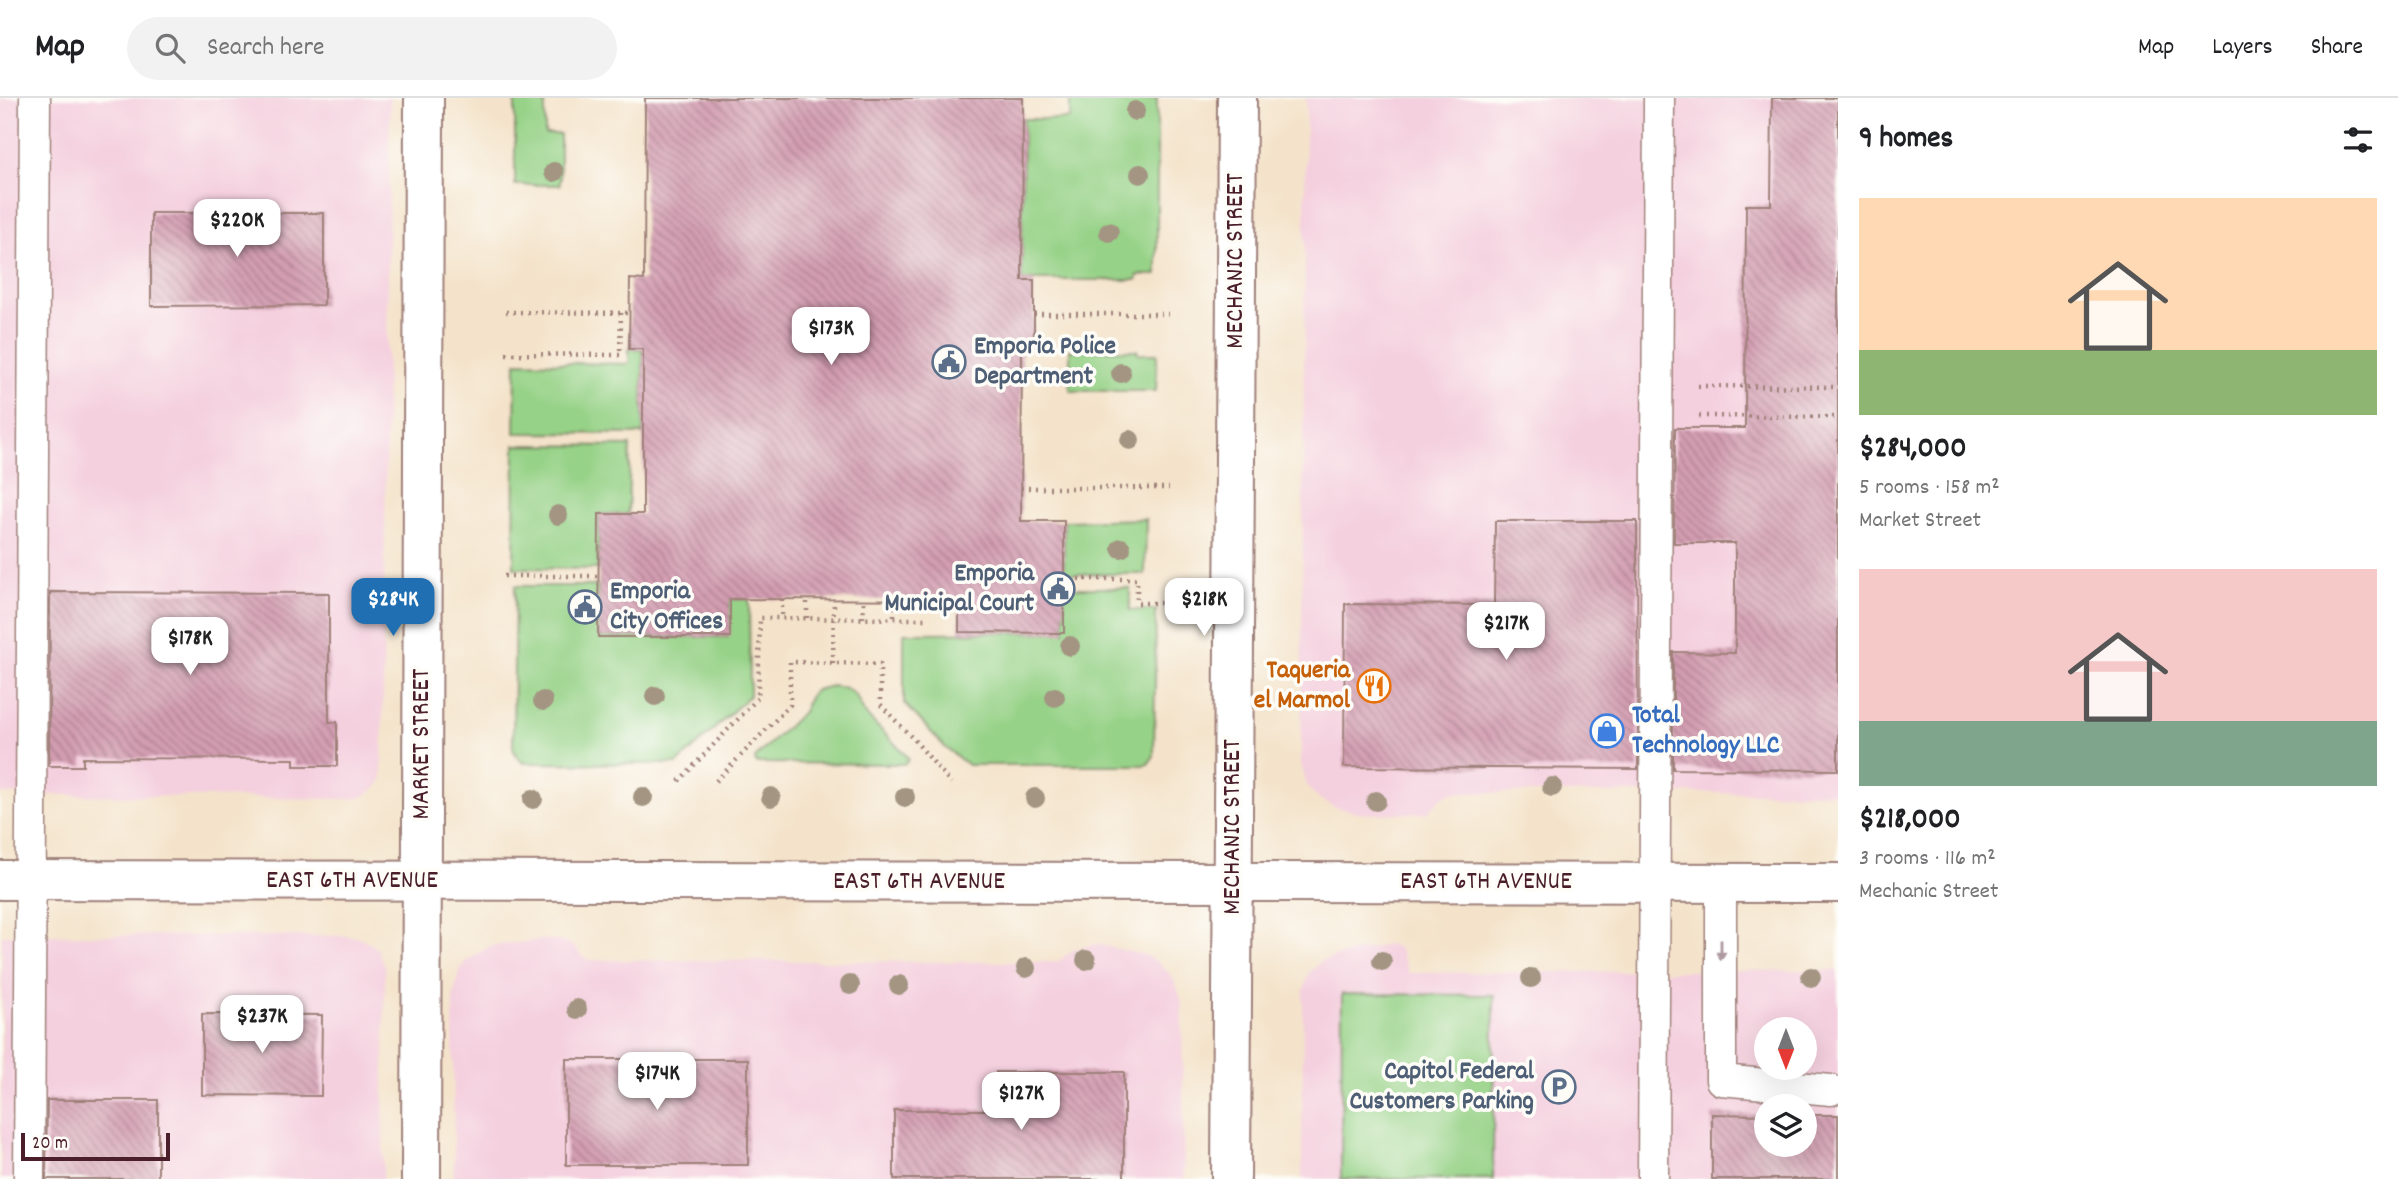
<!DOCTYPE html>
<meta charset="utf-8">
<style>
body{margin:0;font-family:Dekko,sans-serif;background:#f2f2f2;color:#202124;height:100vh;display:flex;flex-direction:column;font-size:26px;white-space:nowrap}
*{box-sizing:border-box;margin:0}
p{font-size:23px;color:#757577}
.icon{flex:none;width:38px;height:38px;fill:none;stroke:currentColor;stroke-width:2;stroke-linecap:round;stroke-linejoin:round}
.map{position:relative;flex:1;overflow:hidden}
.sheet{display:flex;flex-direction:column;background:#fff;width:560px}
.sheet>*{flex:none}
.needle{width:46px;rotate:180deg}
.controls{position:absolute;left:1754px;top:919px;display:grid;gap:14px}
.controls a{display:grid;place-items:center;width:63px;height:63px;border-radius:50%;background:#fff;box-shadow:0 7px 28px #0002;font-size:35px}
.scale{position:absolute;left:21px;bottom:18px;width:149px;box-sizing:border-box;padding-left:7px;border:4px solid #4a1f2b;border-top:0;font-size:19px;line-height:24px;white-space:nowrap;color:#4a1f2b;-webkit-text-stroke:5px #fdfcf7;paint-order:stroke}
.price{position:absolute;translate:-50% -60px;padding:0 16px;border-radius:14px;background:#fff;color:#222;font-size:23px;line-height:46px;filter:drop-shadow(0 2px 4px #0008)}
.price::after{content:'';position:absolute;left:50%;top:42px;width:21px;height:16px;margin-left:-10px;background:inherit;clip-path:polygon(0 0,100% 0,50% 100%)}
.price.on{background:#1f6fb2;color:#fff}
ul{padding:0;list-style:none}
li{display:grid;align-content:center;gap:14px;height:371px;padding:0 21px}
li span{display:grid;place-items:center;height:217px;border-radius:0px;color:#555}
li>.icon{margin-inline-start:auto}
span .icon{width:126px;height:126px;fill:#fffc;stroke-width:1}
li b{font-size:30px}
h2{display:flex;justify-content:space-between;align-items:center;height:84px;padding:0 21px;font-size:30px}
header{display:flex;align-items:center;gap:42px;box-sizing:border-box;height:98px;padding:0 35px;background:#fff;border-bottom:2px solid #e0e0e0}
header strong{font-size:33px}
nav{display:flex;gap:38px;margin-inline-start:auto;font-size:24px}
.search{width:490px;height:63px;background:#f2f2f2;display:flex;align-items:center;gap:18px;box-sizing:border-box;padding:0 24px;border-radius:38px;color:#757577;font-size:26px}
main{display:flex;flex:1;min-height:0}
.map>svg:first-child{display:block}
.built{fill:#f4cfde;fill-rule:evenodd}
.grass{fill:#96d287;stroke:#707859;stroke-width:2}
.building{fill:url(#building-back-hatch)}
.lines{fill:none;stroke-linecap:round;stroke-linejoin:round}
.service-casing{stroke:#9f817a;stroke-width:33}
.minor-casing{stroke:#9f817a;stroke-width:42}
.tertiary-casing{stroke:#9f817a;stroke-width:42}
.primary-casing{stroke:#9f817a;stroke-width:42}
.path{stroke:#9f817a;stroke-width:4.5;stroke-dasharray:2 5;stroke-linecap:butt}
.service{stroke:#fff;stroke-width:30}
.minor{stroke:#fff;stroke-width:38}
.tertiary{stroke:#fff;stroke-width:38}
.primary{stroke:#fff;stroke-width:38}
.tree{fill:#a39582}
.oneway{fill:#ae9aa0}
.labels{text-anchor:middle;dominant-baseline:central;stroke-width:7;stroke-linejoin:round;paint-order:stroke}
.street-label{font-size:26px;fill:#4a1f2b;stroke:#fdfcf7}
.service-label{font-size:26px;font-weight:bold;fill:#4e5e75;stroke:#fdfcf7;text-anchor:start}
.food-label{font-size:26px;font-weight:bold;fill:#c56008;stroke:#fdfcf7;text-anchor:end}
.shop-label{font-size:26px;font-weight:bold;fill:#366cbe;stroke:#fdfcf7;text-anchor:start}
</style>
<header>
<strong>Map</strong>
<div class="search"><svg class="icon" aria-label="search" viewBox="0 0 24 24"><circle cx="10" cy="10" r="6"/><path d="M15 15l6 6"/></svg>Search here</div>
<nav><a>Map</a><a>Layers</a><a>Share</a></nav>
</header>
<main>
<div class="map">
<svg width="1838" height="1081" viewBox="0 0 1838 1081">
<defs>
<pattern id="building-back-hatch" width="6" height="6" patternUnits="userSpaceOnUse" patternTransform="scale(1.75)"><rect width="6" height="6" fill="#d39db1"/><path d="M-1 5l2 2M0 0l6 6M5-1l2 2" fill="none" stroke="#ad7f90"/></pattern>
</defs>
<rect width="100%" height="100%" fill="#fdfcf7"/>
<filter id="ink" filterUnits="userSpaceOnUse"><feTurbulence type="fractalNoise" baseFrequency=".0143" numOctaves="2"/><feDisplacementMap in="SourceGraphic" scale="14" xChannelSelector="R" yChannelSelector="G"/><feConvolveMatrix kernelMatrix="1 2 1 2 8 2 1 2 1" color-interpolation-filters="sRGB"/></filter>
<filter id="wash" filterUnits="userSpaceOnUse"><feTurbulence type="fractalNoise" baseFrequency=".00686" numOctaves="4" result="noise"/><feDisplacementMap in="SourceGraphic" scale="28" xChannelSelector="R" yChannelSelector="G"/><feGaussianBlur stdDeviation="1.57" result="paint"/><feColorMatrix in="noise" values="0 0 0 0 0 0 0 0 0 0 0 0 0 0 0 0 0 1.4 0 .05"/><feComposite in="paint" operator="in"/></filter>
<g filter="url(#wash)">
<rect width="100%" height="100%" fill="#f4e3ca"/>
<g class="built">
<path d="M0 0H390L382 681 378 688 369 695 359 700 348 701 0 696Z"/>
<path d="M1306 0H1838V695H1452L1442 699 1427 715 1365 716 1334 709 1321 702 1312 694 1306 685 1301 666Z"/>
<path d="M2 837 349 838 361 840 371 846 378 851 385 871 383 1081H1Z"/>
<path d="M548 841 571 846 588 862 1057 864 1075 851 1096 846 1145 857 1159 865 1169 875 1176 886 1182 904 1184 1081H454L453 902 458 875 465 864 490 848Z"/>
<path d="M1387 847 1395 848 1400 852 1409 875 1838 872V1081H1302L1303 897 1308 876 1322 862ZM1766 931H1804V970H1766ZM1766 1008H1804V1046H1766Z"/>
</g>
<g class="grass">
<path d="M515 0H545V36H560V87H515Z"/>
<path d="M1070 0H1157V177H1138L1137 182H1022L1023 21H1070Z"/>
<path d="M629 251H643V336L515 335 516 264 629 266Z"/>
<path d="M1070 252H1137L1138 256H1157L1156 293H1070Z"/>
<path d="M515 347 630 348 628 416H599L598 471 514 470Z"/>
<path d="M1146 421 1145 476H1064V423Z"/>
<path d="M515 488H598L599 539H729L730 501H749L750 597 677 666 523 665 515 656 513 649Z"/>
<path d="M1064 490H1130V512H1156L1154 658 1148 666 1142 667H968L946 650 904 605V535L1064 534Z"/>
<path d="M831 588 846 590 856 598 865 616 904 655 908 660 907 664 904 666 756 665 755 661 758 657 803 614 810 597 816 592Z"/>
<path d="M1342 896 1494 897 1493 1081H1341Z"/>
</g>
<g id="blocks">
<g class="building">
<path d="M645 0H1023L1022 182H1034V251H1022L1021 423H1064V535L959 534V502L730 501V539H598L599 416H643V251H629L630 181 644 182Z"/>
<path d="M1772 0H1838V672L1673 671V554L1735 555V445H1674L1675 330H1745L1746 107H1771Z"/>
<path d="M151 115H324V207L151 208Z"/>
<path d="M1495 423H1637L1638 671 1344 669 1345 506 1494 507Z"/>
<path d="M50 494 329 495V624H337V668H294V661L83 660V668H49Z"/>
<path d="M202 916 322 917 321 998 202 997Z"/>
<rect x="566" y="961" width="182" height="106"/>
<path d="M996 974H1124V1081H894V1012H996Z"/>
<path d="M47 1002H158V1081H46Z"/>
<path d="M1712 1016 1766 1017V1046H1804V1017H1838V1081H1712Z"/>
</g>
</g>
</g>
<g filter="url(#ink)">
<use href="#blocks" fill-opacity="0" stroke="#9f817a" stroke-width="2"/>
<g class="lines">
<defs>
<g id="service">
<path d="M1721 784V982L1831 992"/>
<path d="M29 1081 35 0"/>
<path d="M1653 1081 1659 0"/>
</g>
<path id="minor" d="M421 1081 424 0"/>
<path id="tertiary" d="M1231 1081 1237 0"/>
<path id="primary" d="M0 782 1838 785"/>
</defs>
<use href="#service" class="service-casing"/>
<use href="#minor" class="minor-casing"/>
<use href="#tertiary" class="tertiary-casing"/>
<use href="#primary" class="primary-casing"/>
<g class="path">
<path d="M506 214 630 215"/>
<path d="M1034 216H1168"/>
<path d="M506 256 620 257 621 215"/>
<path d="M1698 288 1838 289"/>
<path d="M1699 318 1838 319"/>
<path d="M1021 390H1169"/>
<path d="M504 478H598"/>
<path d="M1064 481H1137V505H1169"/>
<path d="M782 501V520"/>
<path d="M894 502V520"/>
<path d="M807 520V501"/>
<path d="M863 520 864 502"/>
<path d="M833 565 834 501"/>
<path d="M679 683 758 600 760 520 929 521"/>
<path d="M716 683 790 607V564L880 566V606L917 645 951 685"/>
</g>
<use href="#service" class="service"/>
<use href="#minor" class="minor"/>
<use href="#tertiary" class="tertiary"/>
<use href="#primary" class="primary"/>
</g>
<g class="tree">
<circle cx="1135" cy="13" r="10"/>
<circle cx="554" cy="74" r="10"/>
<circle cx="1140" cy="76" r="10"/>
<circle cx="1109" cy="134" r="10"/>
<circle cx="1121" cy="275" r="10"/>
<circle cx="1130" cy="342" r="10"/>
<circle cx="558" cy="417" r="10"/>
<circle cx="1121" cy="450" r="10"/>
<circle cx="1070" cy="548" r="10"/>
<circle cx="655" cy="598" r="10"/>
<circle cx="1055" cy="599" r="10"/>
<circle cx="543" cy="603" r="10"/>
<circle cx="1552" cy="689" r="10"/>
<circle cx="643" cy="699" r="10"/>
<circle cx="771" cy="699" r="10"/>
<circle cx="905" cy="699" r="10"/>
<circle cx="1035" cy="700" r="10"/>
<circle cx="533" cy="701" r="10"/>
<circle cx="1376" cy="703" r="10"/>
<circle cx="1086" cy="862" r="10"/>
<circle cx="1382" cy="863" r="10"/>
<circle cx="1026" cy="870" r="10"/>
<circle cx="1811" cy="879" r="10"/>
<circle cx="1531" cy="880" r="10"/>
<circle cx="850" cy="887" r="10"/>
<circle cx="899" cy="887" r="10"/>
<circle cx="577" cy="911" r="10"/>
</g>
<defs><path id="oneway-solid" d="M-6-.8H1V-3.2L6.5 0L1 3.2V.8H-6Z" transform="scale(1.75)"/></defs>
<use class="oneway" href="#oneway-solid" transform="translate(1721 852) rotate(90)"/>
</g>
<defs>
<symbol id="civic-ring" viewBox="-11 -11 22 22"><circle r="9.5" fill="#fdfcf7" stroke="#5c6f8a" stroke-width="1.5"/><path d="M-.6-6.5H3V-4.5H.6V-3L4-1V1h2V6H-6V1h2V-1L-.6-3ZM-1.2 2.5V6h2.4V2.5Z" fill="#5c6f8a"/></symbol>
<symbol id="restaurant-ring" viewBox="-11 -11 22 22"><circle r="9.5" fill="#fdfcf7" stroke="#e8710a" stroke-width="1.5"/><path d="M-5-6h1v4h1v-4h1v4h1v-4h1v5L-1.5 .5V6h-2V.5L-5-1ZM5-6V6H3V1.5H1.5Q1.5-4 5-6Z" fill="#e8710a"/></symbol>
<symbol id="shop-ring" viewBox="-11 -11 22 22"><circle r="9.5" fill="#fdfcf7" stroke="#3f7fe0" stroke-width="1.5"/><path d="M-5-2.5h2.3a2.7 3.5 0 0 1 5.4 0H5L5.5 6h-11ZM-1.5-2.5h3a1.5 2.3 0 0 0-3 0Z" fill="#3f7fe0"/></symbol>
<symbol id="parking-ring" viewBox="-11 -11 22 22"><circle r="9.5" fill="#fdfcf7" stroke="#5c6f8a" stroke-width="1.5"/><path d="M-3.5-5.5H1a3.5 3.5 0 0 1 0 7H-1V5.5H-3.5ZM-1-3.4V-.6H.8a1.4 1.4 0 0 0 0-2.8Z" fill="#5c6f8a"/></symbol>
</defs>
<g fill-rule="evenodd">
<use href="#civic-ring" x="930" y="245" width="38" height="38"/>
<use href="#civic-ring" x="1039" y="472" width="38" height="38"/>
<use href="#civic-ring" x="566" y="490" width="38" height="38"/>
<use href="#restaurant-ring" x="1355" y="569" width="38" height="38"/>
<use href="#shop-ring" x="1588" y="614" width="38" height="38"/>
<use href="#parking-ring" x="1540" y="970" width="38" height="38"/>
</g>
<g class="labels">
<g class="street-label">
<text transform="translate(1236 163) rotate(-90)">MECHANIC STREET</text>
<text transform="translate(422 646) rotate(-90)">MARKET STREET</text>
<text transform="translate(1233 729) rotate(-90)">MECHANIC STREET</text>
<text x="352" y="783">EAST 6TH AVENUE</text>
<text x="919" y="784">EAST 6TH AVENUE</text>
<text x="1486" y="784">EAST 6TH AVENUE</text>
</g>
<g class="service-label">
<text x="974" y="249">Emporia Police<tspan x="974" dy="30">Department</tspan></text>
<text x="1034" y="476" text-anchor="end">Emporia<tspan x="1034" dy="30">Municipal Court</tspan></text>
<text x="610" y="494">Emporia<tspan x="610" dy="30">City Offices</tspan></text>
<text x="1534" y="974" text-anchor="end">Capitol Federal<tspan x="1534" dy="30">Customers Parking</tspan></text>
</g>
<g class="food-label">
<text x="1350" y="573">Taqueria<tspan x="1350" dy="30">el Marmol</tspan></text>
</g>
<g class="shop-label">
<text x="1632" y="618">Total<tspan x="1632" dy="30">Technology LLC</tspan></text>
</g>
</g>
</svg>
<div class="controls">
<a><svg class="needle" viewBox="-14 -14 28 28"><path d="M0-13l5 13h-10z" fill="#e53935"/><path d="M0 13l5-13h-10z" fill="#757577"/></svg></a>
<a><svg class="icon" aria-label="layers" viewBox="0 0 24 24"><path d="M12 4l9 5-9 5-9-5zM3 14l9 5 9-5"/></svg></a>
</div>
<div class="scale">20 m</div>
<b class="price" style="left:237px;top:161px">$220K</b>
<b class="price" style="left:831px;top:269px">$173K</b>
<b class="price on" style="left:393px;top:540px">$284K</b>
<b class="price" style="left:1204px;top:540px">$218K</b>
<b class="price" style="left:1506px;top:564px">$217K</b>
<b class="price" style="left:190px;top:579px">$178K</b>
<b class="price" style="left:262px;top:957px">$237K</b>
<b class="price" style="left:657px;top:1014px">$174K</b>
<b class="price" style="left:1021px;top:1034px">$127K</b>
</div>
<section class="sheet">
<h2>9 homes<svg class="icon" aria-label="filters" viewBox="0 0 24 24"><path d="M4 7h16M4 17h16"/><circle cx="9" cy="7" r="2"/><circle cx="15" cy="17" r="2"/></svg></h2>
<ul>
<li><span style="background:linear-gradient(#ffd9b3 70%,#8fb573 0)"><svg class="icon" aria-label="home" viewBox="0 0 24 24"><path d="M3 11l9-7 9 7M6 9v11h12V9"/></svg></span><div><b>$284,000</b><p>5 rooms · 158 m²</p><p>Market Street</p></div></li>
<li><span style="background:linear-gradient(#f6c9c9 70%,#7fa58c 0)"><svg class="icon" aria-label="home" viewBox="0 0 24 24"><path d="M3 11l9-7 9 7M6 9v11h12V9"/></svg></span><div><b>$218,000</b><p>3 rooms · 116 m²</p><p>Mechanic Street</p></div></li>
</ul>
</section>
</main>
